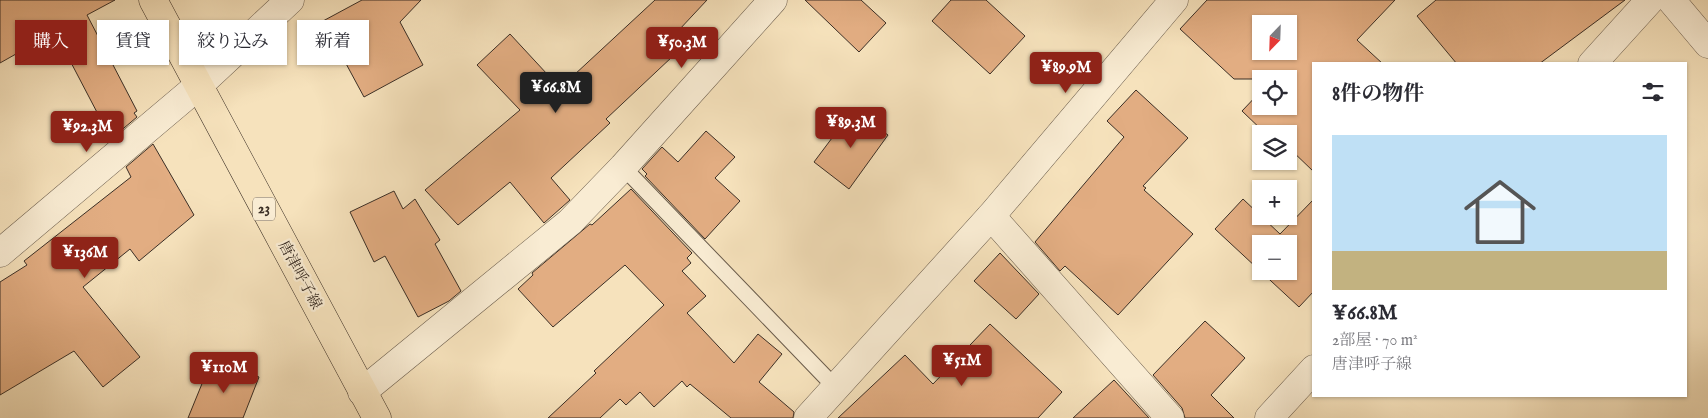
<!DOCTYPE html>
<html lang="ja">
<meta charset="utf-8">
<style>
body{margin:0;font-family:"IM FELL English","Noto Serif JP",serif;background:#f7f7f7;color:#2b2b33;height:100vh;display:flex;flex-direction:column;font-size:19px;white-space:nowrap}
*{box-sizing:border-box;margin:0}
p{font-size:16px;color:#7c7c81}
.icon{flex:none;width:28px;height:28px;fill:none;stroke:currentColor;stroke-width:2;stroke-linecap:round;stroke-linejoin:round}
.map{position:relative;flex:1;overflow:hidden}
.panel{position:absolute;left:1312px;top:62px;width:375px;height:335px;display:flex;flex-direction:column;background:#fff;border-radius:0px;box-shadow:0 1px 4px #0004}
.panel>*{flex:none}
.hud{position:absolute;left:15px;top:20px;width:475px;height:45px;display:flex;gap:10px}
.needle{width:32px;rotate:203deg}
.fabs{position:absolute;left:1252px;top:15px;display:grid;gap:10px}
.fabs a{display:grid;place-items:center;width:45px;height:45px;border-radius:0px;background:#fff;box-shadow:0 1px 4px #0004;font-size:25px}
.price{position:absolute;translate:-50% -42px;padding:0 11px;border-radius:5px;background:#8f2418;color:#fff;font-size:16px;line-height:32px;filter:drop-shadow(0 1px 2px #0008)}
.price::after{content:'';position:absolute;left:50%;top:30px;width:15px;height:11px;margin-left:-8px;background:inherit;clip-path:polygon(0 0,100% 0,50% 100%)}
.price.current{background:#222;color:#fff}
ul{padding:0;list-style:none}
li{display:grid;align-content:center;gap:10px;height:265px;padding:0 20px}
li span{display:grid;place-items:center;height:155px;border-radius:0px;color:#555}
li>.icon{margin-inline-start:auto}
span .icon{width:90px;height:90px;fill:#fffc;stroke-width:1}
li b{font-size:21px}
h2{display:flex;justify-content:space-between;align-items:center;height:60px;padding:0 20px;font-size:21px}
.pill{padding:0 18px;border-radius:0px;background:#fff;box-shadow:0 1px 4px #0004;font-size:18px;line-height:45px}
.pill.current{background:#8f2418;color:#fff}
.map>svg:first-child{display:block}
.building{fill:#e2ad82;stroke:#3b2f26;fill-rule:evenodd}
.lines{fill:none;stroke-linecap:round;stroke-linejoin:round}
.service-casing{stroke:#6a5c4c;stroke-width:17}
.minor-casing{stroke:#6a5c4c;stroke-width:29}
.primary-casing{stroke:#3b2f26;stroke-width:29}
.service{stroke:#f9ecd3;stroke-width:15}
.minor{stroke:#f9ecd3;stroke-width:28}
.primary{stroke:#f6e2bc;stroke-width:28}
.labels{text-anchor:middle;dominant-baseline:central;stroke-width:4.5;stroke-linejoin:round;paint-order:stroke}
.shield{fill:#f9ecd3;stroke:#74685a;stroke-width:1}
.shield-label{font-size:14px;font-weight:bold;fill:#3b2f26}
.street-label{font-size:15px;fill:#3b2f26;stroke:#f9ecd3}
</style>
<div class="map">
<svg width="1708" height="418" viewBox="0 0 1708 418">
<rect width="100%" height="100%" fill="#f6e2bc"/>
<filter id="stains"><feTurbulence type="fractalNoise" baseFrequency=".004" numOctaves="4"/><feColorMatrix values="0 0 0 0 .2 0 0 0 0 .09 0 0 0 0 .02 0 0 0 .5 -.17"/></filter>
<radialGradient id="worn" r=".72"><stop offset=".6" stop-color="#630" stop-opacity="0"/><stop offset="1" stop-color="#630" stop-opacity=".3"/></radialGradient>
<g class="building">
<path d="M0 0H115L87 15 137 111 134 113 137 117 111 139 55 32 0 63Z"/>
<path d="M362 0H421L400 22 423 65 364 97 323 21Z"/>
<path d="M655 0H707L664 46 673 56 606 119 610 123 551 178 570 200 544 223 510 182 458 225 425 190 520 110 477 65 510 34 560 88Z"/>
<path d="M805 0H861L886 23 859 52Z"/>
<path d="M951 0H986L1025 36 990 74 932 21Z"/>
<path d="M1207 0H1395L1357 40 1383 64H1314V172L1289 148V134H1266L1242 111 1261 91V106H1289V79H1234L1180 29ZM1261 24H1289V51H1261Z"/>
<path d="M1436 0H1625L1539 64H1457L1417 16Z"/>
<path d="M1136 90 1188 138 1143 186 1146 188 1144 190 1193 234 1118 315 1065 266 1060 271 1035 242 1124 137 1107 121Z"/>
<path d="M853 110 888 135 849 189 814 162Z"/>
<path d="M706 131 735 157 715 178 740 201 705 239 645 176 647 174 642 169 662 147 678 162Z"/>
<path d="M153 144 194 215 139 261 130 249 83 287 140 357 103 387 74 351 0 395V282L27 265 24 261 131 177 126 167Z"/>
<path d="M631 189 692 253 687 258 691 263 682 271 706 296 687 313 734 363 758 334 782 354 759 382 794 412 793 418H731L690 384 687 387 682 381 654 407 640 392 626 405 620 399 600 418H548L596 373 594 371 664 305 625 265 553 327 518 289 533 275 532 273 590 224 592 225Z"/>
<path d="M394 191 403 209 415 199 440 240 435 244 461 291 449 301 418 317 385 256 374 262 350 212Z"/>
<path d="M1243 199 1280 234 1314 199V291L1299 307 1215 229ZM1261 244H1289V271H1261Z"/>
<path d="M1000 253 1039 294 1016 319 974 281Z"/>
<path d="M1205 321 1245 358 1211 395 1234 418H1185L1182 408 1153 375Z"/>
<path d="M990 324 1062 392 1038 418H838L905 355 933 384Z"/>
<path d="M220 362 259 377 243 418H188L208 369 216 372Z"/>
<path d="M1114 380 1149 418H1073Z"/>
</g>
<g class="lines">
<defs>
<path id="service" d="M623 167 835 387"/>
<g id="minor">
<path d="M1671 0 1708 44"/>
<path d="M1592 64 1650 0"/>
<path d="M991 216 1170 418"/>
<path d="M0 253 198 86 290 0"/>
<path d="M362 392 570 222 623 167 773 0"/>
<path d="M808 418 991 216 1174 0"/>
<path d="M1269 418 1314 369"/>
</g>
<path id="primary" d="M153 0 377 418"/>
</defs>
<use href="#service" class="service-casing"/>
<use href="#minor" class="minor-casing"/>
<use href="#primary" class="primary-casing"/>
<use href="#service" class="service"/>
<use href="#minor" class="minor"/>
<use href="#primary" class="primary"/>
</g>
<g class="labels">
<rect class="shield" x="253" y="197.5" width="22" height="23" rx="4"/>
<g class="shield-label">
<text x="264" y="209">23</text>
</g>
<g class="street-label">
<text transform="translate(300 275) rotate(62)">唐津呼子線</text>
</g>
</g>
<rect width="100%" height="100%" filter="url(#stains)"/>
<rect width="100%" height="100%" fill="url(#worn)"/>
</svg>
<div class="fabs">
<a><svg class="needle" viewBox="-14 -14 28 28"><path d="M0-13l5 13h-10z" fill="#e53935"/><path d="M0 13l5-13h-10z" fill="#7c7c81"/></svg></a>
<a><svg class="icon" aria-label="locate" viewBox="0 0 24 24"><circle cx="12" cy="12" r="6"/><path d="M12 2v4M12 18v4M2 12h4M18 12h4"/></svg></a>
<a><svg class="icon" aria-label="layers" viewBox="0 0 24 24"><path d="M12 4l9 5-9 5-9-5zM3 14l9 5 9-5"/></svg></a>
<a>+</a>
<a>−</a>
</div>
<b class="price" style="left:682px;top:69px">¥50.3M</b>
<b class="price" style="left:1066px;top:94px">¥89.9M</b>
<b class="price current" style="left:556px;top:114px">¥66.8M</b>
<b class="price" style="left:851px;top:149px">¥89.3M</b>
<b class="price" style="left:87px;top:153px">¥92.3M</b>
<b class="price" style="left:85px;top:279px">¥136M</b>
<b class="price" style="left:962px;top:387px">¥51M</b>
<b class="price" style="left:224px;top:394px">¥110M</b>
<div class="hud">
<a class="pill current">購入</a>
<a class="pill">賃貸</a>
<a class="pill">絞り込み</a>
<a class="pill">新着</a>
</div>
<section class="panel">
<h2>8件の物件<svg class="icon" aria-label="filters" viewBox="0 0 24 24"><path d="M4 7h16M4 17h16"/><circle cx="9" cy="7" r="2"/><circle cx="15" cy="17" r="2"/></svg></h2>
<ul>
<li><span style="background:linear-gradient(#bfe0f5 75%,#c2b280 0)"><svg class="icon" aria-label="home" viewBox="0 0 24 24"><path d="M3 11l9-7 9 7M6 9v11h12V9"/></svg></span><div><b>¥66.8M</b><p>2部屋 · 70 m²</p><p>唐津呼子線</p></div></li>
</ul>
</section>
</div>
